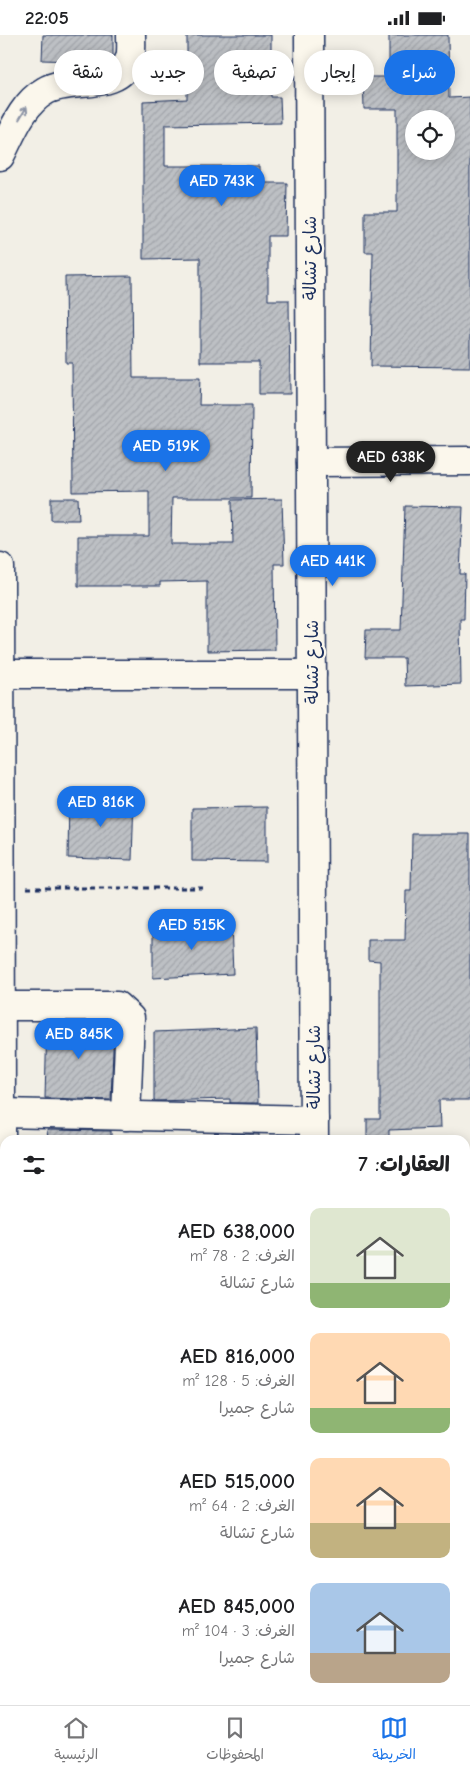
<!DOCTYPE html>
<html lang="ar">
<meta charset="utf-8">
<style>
body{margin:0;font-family:"Comic Neue","Playpen Sans Arabic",sans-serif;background:#f2f2f2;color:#202124;direction:rtl;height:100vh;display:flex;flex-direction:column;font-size:19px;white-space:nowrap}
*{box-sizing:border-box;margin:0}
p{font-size:16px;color:#757577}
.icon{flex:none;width:28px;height:28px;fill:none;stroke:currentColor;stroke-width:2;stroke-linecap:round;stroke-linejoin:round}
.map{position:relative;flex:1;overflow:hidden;direction:ltr}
.panel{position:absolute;left:0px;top:1100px;width:470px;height:570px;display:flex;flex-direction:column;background:#fff;border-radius:15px 15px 0 0;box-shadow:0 2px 12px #0003;direction:rtl}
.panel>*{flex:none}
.guide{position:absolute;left:15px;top:15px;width:440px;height:45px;direction:rtl;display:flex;gap:10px}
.buttons{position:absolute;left:405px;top:75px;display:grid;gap:10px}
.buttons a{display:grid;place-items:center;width:50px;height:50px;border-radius:50%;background:#fff;box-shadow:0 2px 12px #0003;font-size:25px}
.price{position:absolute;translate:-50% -42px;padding:0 11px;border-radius:18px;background:#1a73e8;color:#fff;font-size:16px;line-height:32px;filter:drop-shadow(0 1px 2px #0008)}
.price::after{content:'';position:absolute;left:50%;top:30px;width:15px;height:11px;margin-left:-8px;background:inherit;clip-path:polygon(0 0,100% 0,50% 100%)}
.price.selected{background:#222;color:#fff}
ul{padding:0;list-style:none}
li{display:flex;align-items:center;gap:15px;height:125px;padding:0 20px}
li span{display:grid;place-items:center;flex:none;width:140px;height:100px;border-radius:10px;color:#555}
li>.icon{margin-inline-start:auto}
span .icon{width:60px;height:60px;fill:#fffc;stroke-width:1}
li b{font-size:21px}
h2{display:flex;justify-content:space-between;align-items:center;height:60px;padding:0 20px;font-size:21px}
.tag{padding:0 18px;border-radius:22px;background:#fff;box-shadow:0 2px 12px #0003;font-size:18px;line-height:45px}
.tag.selected{background:#1a73e8;color:#fff}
.status{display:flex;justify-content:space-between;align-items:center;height:35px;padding:0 25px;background:#fff;direction:ltr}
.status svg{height:14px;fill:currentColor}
.tabs{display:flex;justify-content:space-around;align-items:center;height:70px;border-top:1px solid #e0e0e0;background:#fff;font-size:14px;color:#757577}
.tabs a{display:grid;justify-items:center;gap:2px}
.tabs .selected{color:#1a73e8}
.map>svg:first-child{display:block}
.building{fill:url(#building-hatch);stroke:#1b2f5e;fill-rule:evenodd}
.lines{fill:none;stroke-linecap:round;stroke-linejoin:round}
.minor-casing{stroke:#1b2f5e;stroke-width:31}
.major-casing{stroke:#1b2f5e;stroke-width:31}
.path{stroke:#1b2f5e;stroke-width:3;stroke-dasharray:5 4;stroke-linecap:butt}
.minor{stroke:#fbf7ec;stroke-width:28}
.major{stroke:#fbf7ec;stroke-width:28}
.oneway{stroke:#8b93a5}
.labels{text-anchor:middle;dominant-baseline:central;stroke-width:4.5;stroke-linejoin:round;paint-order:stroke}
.street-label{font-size:18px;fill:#1b2f5e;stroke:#fbf7ec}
</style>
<div class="status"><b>22:05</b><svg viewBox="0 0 49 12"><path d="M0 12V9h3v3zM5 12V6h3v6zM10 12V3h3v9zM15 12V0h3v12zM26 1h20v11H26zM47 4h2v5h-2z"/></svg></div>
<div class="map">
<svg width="470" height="1670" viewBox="0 0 470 1670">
<defs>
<pattern id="building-hatch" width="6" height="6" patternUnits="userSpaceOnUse" patternTransform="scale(1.25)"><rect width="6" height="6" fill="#bdc0c4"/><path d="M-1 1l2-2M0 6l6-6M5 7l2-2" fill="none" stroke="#a2a5ab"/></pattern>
</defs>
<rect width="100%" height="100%" fill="#f2efe6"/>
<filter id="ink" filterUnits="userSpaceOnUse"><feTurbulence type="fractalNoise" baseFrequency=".02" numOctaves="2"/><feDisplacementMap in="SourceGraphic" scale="10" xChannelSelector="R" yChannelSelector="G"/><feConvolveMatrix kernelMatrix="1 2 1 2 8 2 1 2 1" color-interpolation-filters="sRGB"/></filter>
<g filter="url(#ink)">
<g class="building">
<path d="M43 0H113V23L108 27 42 25Z"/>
<path d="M187 0H271V62H280L281 88 165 90V131H259V148H287L286 201H268V265H289L290 359H259V327H200V223L143 224V66L187 64Z"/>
<path d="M389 0H448L449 63 470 62V332L371 331 373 217H365V177H397V74H364L363 42H389ZM414 84H446V116H414Z"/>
<path d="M132 241 133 343H200L199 370H252L251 463H172L171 509H233L232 465 282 464 284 529H274L275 615 207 616V546L160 547V551H78V501H149V456L73 457 72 328H66L65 242Z"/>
<path d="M51 463H78L79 485H51Z"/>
<path d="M405 471 463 472 460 539H465L464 584H460L461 649 405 651 404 623H365L366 595H401Z"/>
<path d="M69 761 134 762 132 825 68 823Z"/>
<path d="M267 772V827L192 826V773Z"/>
<path d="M412 799H470V1065H439L440 1093 389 1095V1105H367V1084H380V926L368 925V905H405L406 856H411Z"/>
<path d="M231 889 233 939 153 943V892Z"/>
<path d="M47 987H111L114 990 111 1065 45 1063Z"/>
<path d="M256 993 258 1068H230V1064L154 1066V997Z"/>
<path d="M47 1095 111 1096V1105H48Z"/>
<rect x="231" y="1099" width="28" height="6"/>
</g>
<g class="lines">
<defs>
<g id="minor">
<path d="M309 0 314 1105"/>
<path d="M0 121C12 98 22 69 45 56 70 41 119 58 130 23 132 16 131 7 131 0"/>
<path d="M311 427 470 426"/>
<path d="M0 639H312"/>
<path d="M1 971H117L130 983 126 1081"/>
<path d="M1 1078 314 1085"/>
<path d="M465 1283H470"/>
<path d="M465 1602H470"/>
</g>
<g id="major">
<path d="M0 532 2 1624 0 1652"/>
<path d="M465 1646H470"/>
</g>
</defs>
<use href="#minor" class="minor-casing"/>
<use href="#major" class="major-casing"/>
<path class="path" d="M27 853H207"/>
<use href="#minor" class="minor"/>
<use href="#major" class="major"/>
</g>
<defs><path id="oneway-shaft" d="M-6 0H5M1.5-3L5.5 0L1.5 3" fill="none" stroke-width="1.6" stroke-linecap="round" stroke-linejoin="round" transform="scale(1.25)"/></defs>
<use class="oneway" href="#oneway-shaft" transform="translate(23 78) rotate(-59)"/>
</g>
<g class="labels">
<g class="street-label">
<text transform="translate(310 223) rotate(-90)">شارع تشالة</text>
<text transform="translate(312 627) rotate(-90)">شارع تشالة</text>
<text transform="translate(314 1032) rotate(-90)">شارع تشالة</text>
</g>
</g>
</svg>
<div class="buttons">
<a><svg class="icon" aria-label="locate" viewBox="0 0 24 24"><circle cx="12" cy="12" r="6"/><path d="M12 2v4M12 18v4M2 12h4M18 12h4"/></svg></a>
</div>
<b class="price" style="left:222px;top:172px">AED 743K</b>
<b class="price" style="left:166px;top:437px">AED 519K</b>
<b class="price selected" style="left:391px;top:448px">AED 638K</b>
<b class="price" style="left:333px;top:552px">AED 441K</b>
<b class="price" style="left:101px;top:793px">AED 816K</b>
<b class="price" style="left:192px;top:916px">AED 515K</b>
<b class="price" style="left:79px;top:1025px">AED 845K</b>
<div class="guide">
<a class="tag selected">شراء</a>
<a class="tag">إيجار</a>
<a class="tag">تصفية</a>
<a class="tag">جديد</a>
<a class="tag">شقة</a>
</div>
<section class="panel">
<h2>العقارات: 7<svg class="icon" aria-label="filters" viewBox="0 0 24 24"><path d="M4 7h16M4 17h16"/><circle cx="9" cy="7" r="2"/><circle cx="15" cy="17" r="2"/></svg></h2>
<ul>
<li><span style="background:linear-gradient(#dfe7d0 75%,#8fb573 0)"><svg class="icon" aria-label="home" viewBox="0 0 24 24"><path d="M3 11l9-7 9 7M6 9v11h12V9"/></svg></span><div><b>AED 638,000</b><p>الغرف: 2 · 78 m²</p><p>شارع تشالة</p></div></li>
<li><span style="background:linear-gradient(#ffd9b3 75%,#8fb573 0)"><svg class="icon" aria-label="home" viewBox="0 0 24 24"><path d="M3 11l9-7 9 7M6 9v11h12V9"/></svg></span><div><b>AED 816,000</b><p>الغرف: 5 · 128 m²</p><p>شارع جميرا</p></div></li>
<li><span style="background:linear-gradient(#ffd9b3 65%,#c2b280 0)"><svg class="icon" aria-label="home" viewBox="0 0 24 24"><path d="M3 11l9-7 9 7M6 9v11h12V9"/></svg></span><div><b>AED 515,000</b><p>الغرف: 2 · 64 m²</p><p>شارع تشالة</p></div></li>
<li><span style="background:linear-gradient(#a9c7e8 70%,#b9a48a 0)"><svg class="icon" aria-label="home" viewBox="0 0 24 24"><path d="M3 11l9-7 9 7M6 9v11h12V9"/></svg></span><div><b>AED 845,000</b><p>الغرف: 3 · 104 m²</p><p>شارع جميرا</p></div></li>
</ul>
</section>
</div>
<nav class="tabs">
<a class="selected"><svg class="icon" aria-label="map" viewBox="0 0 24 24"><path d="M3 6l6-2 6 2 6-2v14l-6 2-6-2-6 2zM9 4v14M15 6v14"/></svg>الخريطة</a>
<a><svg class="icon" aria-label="saved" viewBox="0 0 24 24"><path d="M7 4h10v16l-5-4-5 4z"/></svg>المحفوظات</a>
<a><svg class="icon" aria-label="home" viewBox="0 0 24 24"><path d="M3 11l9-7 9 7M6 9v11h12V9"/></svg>الرئيسية</a>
</nav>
